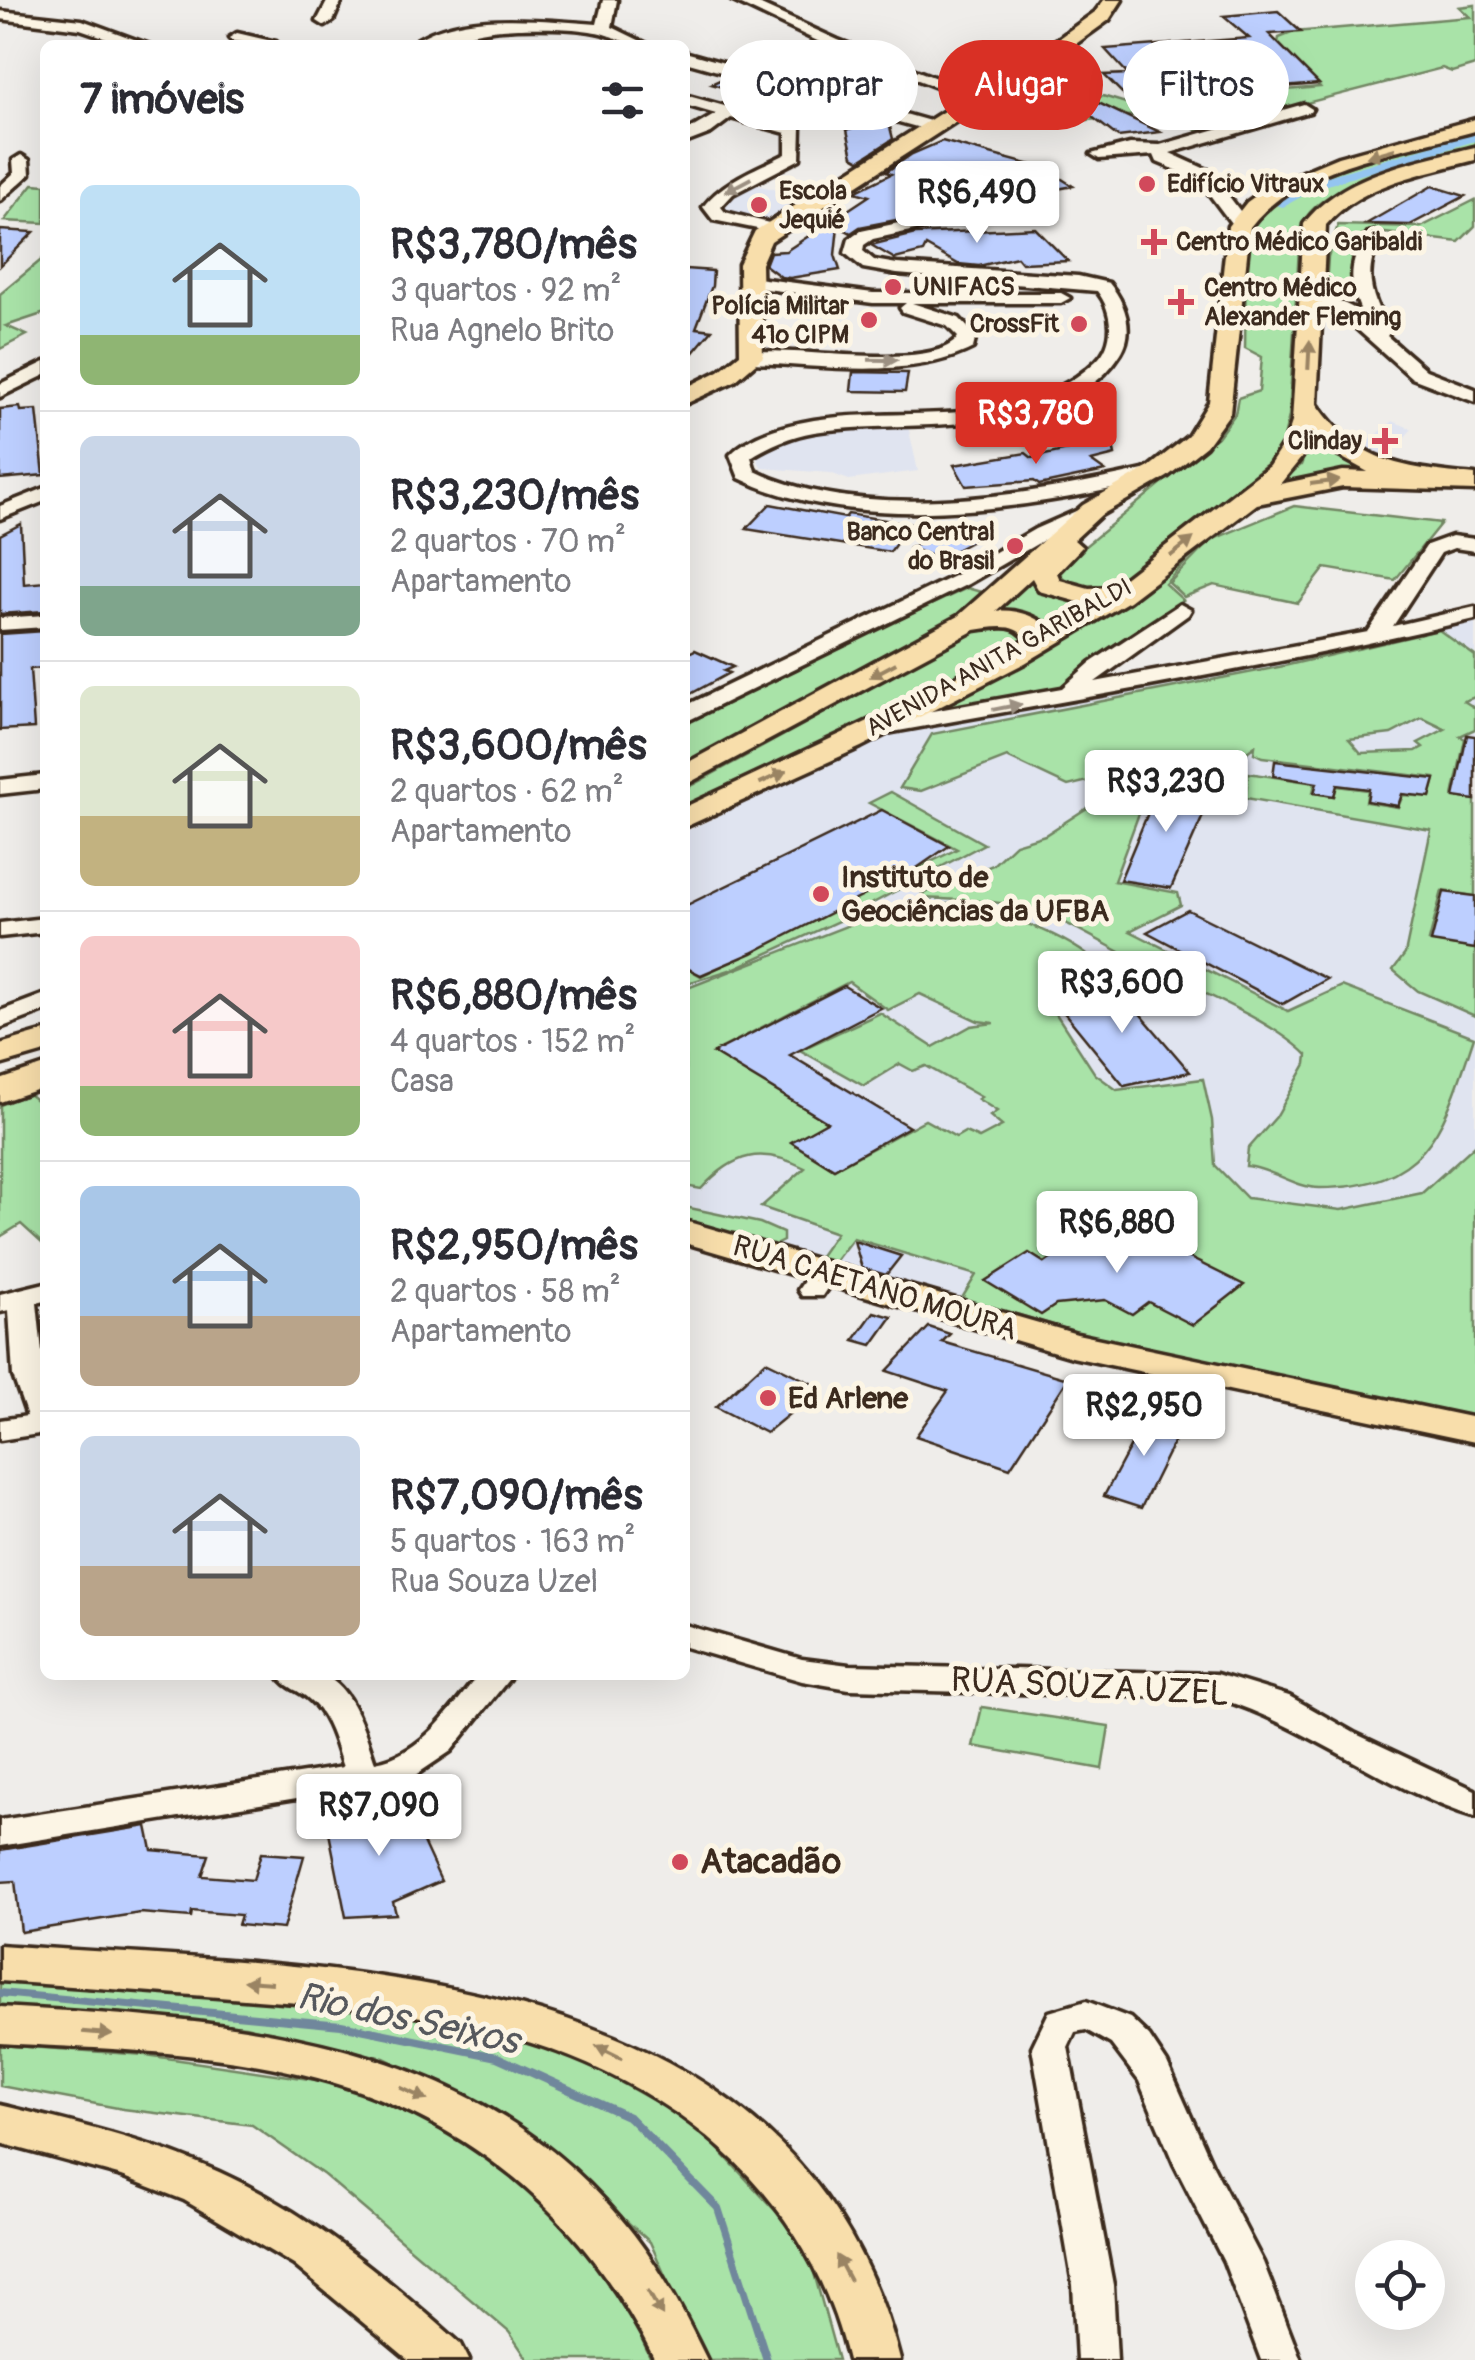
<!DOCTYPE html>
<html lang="pt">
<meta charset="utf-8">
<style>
body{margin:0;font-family:Pangolin,sans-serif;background:#f2f2f3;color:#2b2b33;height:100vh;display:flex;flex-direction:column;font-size:38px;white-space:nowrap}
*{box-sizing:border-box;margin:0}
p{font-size:32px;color:#7c7c81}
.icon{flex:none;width:55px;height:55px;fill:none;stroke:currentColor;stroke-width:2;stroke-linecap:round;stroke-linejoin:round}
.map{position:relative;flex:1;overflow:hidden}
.details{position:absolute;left:40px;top:40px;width:650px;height:1640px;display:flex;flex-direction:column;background:#fff;border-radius:15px;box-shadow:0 10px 40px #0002}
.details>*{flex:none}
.banner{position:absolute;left:720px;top:40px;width:605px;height:90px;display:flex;gap:20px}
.fabs{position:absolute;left:1355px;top:2240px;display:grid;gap:20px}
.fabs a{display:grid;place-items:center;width:90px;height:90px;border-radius:50%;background:#fff;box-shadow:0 10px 40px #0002;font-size:50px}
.price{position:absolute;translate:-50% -85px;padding:0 22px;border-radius:10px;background:#fff;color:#222;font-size:32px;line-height:65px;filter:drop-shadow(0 2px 5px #0008)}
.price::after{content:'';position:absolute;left:50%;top:60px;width:30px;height:22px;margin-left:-15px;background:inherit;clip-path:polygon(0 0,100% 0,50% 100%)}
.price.selected{background:#d93025;color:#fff}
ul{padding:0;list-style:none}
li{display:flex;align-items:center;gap:30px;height:250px;padding:0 40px}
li+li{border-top:2px solid #e1e1e2}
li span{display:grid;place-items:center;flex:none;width:280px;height:200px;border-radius:15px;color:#555}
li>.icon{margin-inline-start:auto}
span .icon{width:120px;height:120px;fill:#fffc;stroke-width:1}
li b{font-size:42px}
h2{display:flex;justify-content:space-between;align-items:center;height:120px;padding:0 40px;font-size:42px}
.pill{padding:0 35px;border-radius:45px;background:#fff;box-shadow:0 10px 40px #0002;font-size:35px;line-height:90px}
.pill.selected{background:#d93025;color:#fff}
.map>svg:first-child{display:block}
.built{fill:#e0e4f0}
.green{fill:#a9e3a8;stroke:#728663;stroke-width:2.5;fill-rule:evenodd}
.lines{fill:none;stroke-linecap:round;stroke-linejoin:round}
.stream{stroke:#70879c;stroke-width:8}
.canal{fill:#94c5f0;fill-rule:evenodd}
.building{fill:#bdcfff;stroke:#3b2a1e;stroke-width:2.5}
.minor-casing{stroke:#3b2a1e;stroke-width:7}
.major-casing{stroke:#3b2a1e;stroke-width:7}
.minor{fill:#fcf5e5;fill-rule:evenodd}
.major{fill:#f8deab;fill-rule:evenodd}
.oneway{fill:#9a8464}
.oneway2{fill:#9c9082}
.poi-dot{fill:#d1495b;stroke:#fcf5e5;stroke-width:4}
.labels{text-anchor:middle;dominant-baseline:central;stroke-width:10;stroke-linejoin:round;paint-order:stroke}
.far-poi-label{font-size:25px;font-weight:bold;fill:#3b2a1e;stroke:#fcf5e5;text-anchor:start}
.far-street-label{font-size:25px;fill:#3b2a1e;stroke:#fcf5e5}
.poi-label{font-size:30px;font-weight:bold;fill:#3b2a1e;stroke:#fcf5e5;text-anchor:start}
.street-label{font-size:30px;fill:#3b2a1e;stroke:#fcf5e5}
.near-street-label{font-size:35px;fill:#3b2a1e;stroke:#fcf5e5}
.near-poi-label{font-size:35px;font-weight:bold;fill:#3b2a1e;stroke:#fcf5e5;text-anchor:start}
.near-water-label{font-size:38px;font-style:italic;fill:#56585d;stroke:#fcf5e5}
</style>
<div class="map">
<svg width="1475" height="2360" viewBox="0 0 1475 2360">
<rect width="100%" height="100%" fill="#efedea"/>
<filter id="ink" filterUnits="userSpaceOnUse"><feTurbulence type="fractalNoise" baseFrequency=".01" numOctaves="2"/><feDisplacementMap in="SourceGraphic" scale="20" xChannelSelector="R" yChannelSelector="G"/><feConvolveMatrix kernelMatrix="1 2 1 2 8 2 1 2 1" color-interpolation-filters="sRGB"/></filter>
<g filter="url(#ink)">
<g class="built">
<path d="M748 183 807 197 769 221 720 212 722 203Z"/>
<path d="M1393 421 1412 429 1384 460 1356 452Z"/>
<path d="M908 426 918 471 849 480 830 473 762 468 755 455 791 436 841 428Z"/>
<path d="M1475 609V1418L1097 1341 685 1224V832L917 719 1413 625Z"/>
</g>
<g class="green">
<path d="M1475 5V65L1452 72 1442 68 1198 131 1165 112 1050 124 1026 117 1103 96 1129 104 1320 87 1278 43 1279 38 1294 32 1470 17 1459 7Z"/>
<path d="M1475 130V146C1430 160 1312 180 1300 231L1289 416 1282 446 1271 461 1114 585C1094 591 1070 591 1058 571L1062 565 1218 437 1235 414 1238 398 1259 391 1262 357 1245 348C1246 319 1243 248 1254 225 1275 176 1424 146 1475 130Z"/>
<path d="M33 184 45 185V223L4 221Z"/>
<path d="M1475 200V226L1459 242 1377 232 1362 235 1352 257 1351 289 1326 287 1328 257 1338 225 1421 227Z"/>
<path d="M45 257V313L6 326 27 335 0 349V294Z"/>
<path d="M1313 435 1353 461 1404 475 1273 489 1301 465Z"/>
<path d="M1294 506 1441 523 1395 580 1325 568 1298 603 1214 585 1184 597 1169 583 1211 540Z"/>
<path d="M1201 546 1165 584 1183 600 1082 669 1061 688 923 715Z"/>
<path d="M1027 576 1042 590 1087 604 1054 624 1028 614 989 612Z"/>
<path d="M967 588 981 592 982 601 963 620 685 768V719Z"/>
<path d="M988 624 1023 625 1026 640 685 810V789Z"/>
<path d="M1439 630 1475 656V697L1464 701 1475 708V729L1460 736 1465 739 1453 796 1475 800V896L1442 891 1429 941 1475 949V1016L1418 991 1393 970 1405 954 1431 830 1246 798 1248 773 1315 783 1313 793 1334 796 1337 786 1368 790 1366 802 1398 807 1403 795 1430 797 1435 778 1262 757 1254 753 1255 746 1224 769 1172 763 1140 781 1092 780 1068 786 1007 757 921 791 900 788 932 734 1284 666ZM1422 718 1445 729 1418 743 1423 747 1416 751 1361 753 1349 739 1391 734Z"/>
<path d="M891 792 984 844 845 918 733 969 685 984V967L701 976 822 917 901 863 914 870 957 849 869 803Z"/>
<path d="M1104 797H1145L1114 881 1178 893 1181 905 1130 931 1288 1011 1342 986 1474 1037C1444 1126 1431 1187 1320 1188 1295 1188 1271 1168 1246 1166L1248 1149 1276 1117 1306 1064 1307 1055C1270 1018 1186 986 1137 961 1104 944 1068 921 1033 910 997 899 962 901 925 898L922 894 993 865 1015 844 1045 835Z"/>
<path d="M965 903C1018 920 1078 936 1114 980L1077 989 1051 1006 1095 1074 1117 1090 1203 1079 1212 1120 1215 1165 1247 1198 1341 1210 1422 1193 1475 1145V1418L1182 1363 962 1298 976 1275 853 1238 833 1264 817 1260 836 1233 761 1207 805 1168C761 1146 734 1153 701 1189L685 1186V989L895 907ZM849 982 888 1010 920 994 978 1021 994 1023 971 1026 933 1047 880 1013 800 1050 864 1086 900 1064 913 1071 926 1066 981 1097 978 1099 997 1111 990 1116 1002 1126 979 1138 965 1132 956 1137 925 1120 834 1169 794 1144 827 1122 714 1052Z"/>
<path d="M29 1094 45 1107V1246L21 1224 0 1237V1105Z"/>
<path d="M685 1207 760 1223 783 1233V1241L773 1246 685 1223Z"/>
<path d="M982 1707 1109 1726 1102 1769 973 1746Z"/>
<path d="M0 1982 356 2008 458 2023 568 2053 695 2124 806 2244 838 2360H703L650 2242 521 2127 384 2058 245 2026 0 2005Z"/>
<path d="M0 2045 146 2055 350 2085 494 2155 611 2273 651 2360H528L509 2332 324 2175 252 2125 123 2109 0 2086Z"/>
</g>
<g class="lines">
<path class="stream" d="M0 1993 341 2025 497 2057 629 2117 718 2208 767 2360"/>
<path class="canal" d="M1475 133V141L1317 188 1283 207 1271 204 1307 182Z"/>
</g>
<g class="building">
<path d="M1278 11 1301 32 1269 34 1319 84 1129 100 1104 75 1128 74 1105 49 1249 38 1223 16Z"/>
<path d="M1038 74 1068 88 1038 107 998 99Z"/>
<path d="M726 77 782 93V104L711 84Z"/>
<path d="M1069 89 1160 132 1118 137 1065 96Z"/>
<path d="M874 119 889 123 893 139 860 160 853 156 847 130Z"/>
<path d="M942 141 1046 169 1073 186 860 227 851 233 838 226 835 255 840 270 790 278 781 277 765 265 770 252 786 251 869 196 855 192 891 174 886 172 912 154Z"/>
<path d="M1432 186 1465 196 1410 225 1366 224Z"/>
<path d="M1035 228 1068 261 1022 263 1017 257 979 266 958 264 926 246 923 252 895 259 871 245 915 234Z"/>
<path d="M0 230 34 232 0 266Z"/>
<path d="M685 269 713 271 712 286 696 328 712 330 685 362Z"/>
<path d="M853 372 908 373 905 392 851 391Z"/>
<path d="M20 407 21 411 37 410 44 475 0 479V409Z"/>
<path d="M1112 440 1115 455 1091 461 1105 471 1039 485 1034 481 966 486 954 465 1026 453 1032 458Z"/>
<path d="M770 504 845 518 848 514 910 524 890 552 746 529Z"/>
<path d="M21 524 24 584 45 582V611L0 614V535Z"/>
<path d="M948 528 976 539 939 559 910 548Z"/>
<path d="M45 631V668L30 669 34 728 0 730V634Z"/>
<path d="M695 650 733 667 724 671 729 673 685 697V655Z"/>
<path d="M1467 735 1475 736V800L1454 797Z"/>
<path d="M1275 761 1435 779 1430 797 1402 794 1398 806 1367 801 1369 789 1337 785 1334 796 1314 793 1317 783 1273 776Z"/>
<path d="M1160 784 1214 791 1171 888 1120 880Z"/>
<path d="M882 810 949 846 914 870 752 953 701 975 685 967V906Z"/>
<path d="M1444 892 1475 896V949L1431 942Z"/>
<path d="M1188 910 1327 979 1283 1004 1147 932Z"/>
<path d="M1113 982 1190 1072 1124 1086 1058 1005 1086 1000 1077 989Z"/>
<path d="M844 986 881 1008 790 1055 909 1127 834 1169 791 1142 827 1122 713 1053Z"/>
<path d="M1108 1217 1244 1285 1193 1325 1148 1302 1132 1314 1105 1300 1056 1305 1041 1315 985 1281 1029 1253 1045 1263Z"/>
<path d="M854 1241 901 1256 886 1275 862 1268Z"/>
<path d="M874 1312 892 1317 872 1345 854 1340Z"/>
<path d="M929 1327 950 1334 942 1342 1068 1379 1010 1468 916 1436 948 1391 887 1371Z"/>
<path d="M766 1361 821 1388 766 1433 716 1407Z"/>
<path d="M1152 1406 1172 1411 1164 1425 1180 1429 1141 1508 1104 1496Z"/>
<path d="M405 1803 441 1881 393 1902 396 1914 346 1917 326 1818Z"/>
<path d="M147 1826 152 1850 209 1855 202 1876 253 1880 261 1853 304 1856 283 1929 238 1925 241 1915 192 1911 191 1917 140 1913 21 1932 15 1881 0 1882V1850Z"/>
</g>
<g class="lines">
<defs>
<g id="minor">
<path d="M328 0H342L333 21 325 26 317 21Z"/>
<path d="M603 0H617L612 27 649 45C630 45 621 39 604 34 580 27 527 27 502 29 470 31 441 45 409 45 459 8 540 21 597 24Z"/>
<path d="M731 0H750L838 40 985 97 971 100 828 46Z"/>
<path d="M0 11 82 20 150 45H127L80 29 0 19Z"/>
<path d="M237 33 276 42 279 45 232 41 229 38Z"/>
<path d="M685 52 937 123 939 126 931 131 802 95 800 159 733 194 721 207 725 212 777 225V233L713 220 703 207C724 180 756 169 786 154V133L731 118 711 133 685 143V132L716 114 685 105V95L786 123V90L685 62Z"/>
<path d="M1304 104 1312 109 1310 112 1170 153 1210 171 1249 223 1240 228 1234 227 1198 179 1157 162 1154 155 1099 159 1091 154 1130 144 1160 145Z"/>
<path d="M21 155 29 160 30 174 0 201V186L14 173 13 160Z"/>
<path d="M978 206 987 211 984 215 873 239 864 245 863 251 874 260 897 264 1078 276 1109 283C1125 302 1135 331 1121 353 1064 445 904 417 814 432 790 436 771 445 751 457L755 471C867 525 1039 494 1157 467L1164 469V477C1038 508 859 537 739 478L730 455C751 433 786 425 814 420 909 405 1019 433 1096 361 1116 342 1113 311 1097 291L897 274 863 268 845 253 849 239 861 231Z"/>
<path d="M1374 232 1383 237C1360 271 1372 299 1390 332L1387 336 1426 370 1475 389V402L1412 378 1339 313 1303 299 1312 294C1331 299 1348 302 1363 315 1348 284 1348 262 1368 233Z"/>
<path d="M750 277 873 293H1061L1070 298 1061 303H912L959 318 976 336 973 348C908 381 821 365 751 363L742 357 744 353C787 344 934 374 958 337L947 326 903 312 900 308 906 303H873L744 286 741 282Z"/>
<path d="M45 362V375L0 397V384Z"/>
<path d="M45 488V501L0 519V506Z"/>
<path d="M1092 504 1102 510 1099 514 1049 537 968 584 685 722V706L954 576 1035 529Z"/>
<path d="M1452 536 1475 539V551L1454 548 1441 553 1393 626 1475 607V619C1277 666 1076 699 876 735L865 728 876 721 1062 688 1090 663 1180 604 1191 610 1188 615 1095 682 1368 632 1427 545Z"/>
<path d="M45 615V627L0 630V618Z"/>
<path d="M45 775V789L0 794V780Z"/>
<path d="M45 918V932L0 937V923Z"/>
<path d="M45 994V1011L0 1028V1011Z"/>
<path d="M824 1263 834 1266 838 1272 822 1296H802L798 1290 814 1266Z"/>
<path d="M45 1283V1301L37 1303 45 1382V1433L0 1440V1420L27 1416 13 1376 9 1310 0 1312V1294Z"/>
<path d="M685 1625 802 1659 849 1665 1217 1674 1289 1696 1356 1734 1475 1790V1817C1384 1789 1307 1725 1217 1698L849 1689 802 1681 685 1647Z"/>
<path d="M278 1675C291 1675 306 1673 319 1675 351 1680 366 1736 375 1762 421 1755 451 1709 478 1675H512L451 1751 408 1780 0 1846V1820L343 1767C335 1744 329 1717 310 1700 300 1690 285 1688 278 1675Z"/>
<path d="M1086 2001 1130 2018 1149 2036 1167 2063 1212 2164 1263 2262 1301 2360H1261L1224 2262 1174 2164 1139 2081 1111 2044 1086 2030 1075 2032 1068 2047 1113 2285 1117 2360H1077L1073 2285 1032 2047 1049 2012Z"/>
</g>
<g id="major">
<path d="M1104 0H1122L1109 20 1073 46 771 241 761 264 763 357 735 381 685 404V388L719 371 740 354 739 264 755 231 1059 38 1095 12Z"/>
<path d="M1475 119V131C1402 152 1299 163 1250 227L1230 413 1206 446 1167 477 1101 515 1074 540 1082 547 1057 573 1060 580 1089 588 1113 587 1269 466 1286 440 1292 422 1304 224C1342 173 1417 161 1475 147V160C1424 174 1362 183 1326 225L1317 404C1359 465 1407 468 1475 475V491L1343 487 1257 504 1129 601 1025 663 861 747 685 827V807L896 708 1026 640C1016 621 993 628 975 630L685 785V764L958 616 1083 505 1149 467 1188 436 1209 402 1228 226 1247 202 1271 185 1338 157ZM1313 434 1330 451 1368 472 1343 471 1280 484 1302 457ZM1032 578 1039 591 1086 604 1048 627C1035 615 1014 609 996 611Z"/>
<path d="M45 1031V1052L0 1065V1044Z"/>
<path d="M45 1065V1087L0 1102V1080Z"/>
<path d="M685 1221 1077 1334 1475 1418V1442L1072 1357 685 1243Z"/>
<path d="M0 1945C333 1970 797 1954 900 2360H848C808 2192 673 2082 511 2037 428 2013 342 2006 257 2000 171 1993 86 1987 0 1981Z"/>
<path d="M0 2007C232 2020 480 2034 634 2235 664 2274 686 2317 707 2360H655C582 2212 463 2113 302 2074 204 2050 100 2049 0 2043Z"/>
<path d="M0 2105C74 2123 149 2140 219 2172 310 2213 387 2278 461 2344L469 2360H408L294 2265 184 2200 122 2176 0 2143Z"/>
</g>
</defs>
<use href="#minor" class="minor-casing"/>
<use href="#major" class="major-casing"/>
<use href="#minor" class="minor"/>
<use href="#major" class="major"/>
</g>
<defs><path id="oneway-solid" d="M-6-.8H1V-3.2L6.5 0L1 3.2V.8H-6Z" transform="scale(2.5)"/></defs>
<g class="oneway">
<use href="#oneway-solid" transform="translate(1381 153) rotate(164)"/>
<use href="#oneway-solid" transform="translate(1309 355) rotate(-87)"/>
<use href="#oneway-solid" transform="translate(1325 482) rotate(-8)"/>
<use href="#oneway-solid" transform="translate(1182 547) rotate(-38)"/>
<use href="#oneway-solid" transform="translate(883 670) rotate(152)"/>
<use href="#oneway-solid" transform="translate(773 777) rotate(-25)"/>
<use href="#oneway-solid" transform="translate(258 1982) rotate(-176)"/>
<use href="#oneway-solid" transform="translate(97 2033) rotate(5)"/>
<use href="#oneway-solid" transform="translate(609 2052) rotate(-154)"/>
<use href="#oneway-solid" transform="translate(414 2094) rotate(25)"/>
<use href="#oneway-solid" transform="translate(843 2268) rotate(-118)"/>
<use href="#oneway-solid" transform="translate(655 2303) rotate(60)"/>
</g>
<g class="oneway2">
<use href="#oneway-solid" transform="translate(738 185) rotate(152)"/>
<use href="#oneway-solid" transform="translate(883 360) rotate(1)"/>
<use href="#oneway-solid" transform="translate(1007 707) rotate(-11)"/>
</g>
</g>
<g class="poi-dot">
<circle cx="1147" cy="184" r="10"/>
<circle cx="759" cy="205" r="10"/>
<path d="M1149 227h10v10h10v10h-10v10h-10v-10h-10v-10h10z"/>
<circle cx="893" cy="287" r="10"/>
<path d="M1176 287h10v10h10v10h-10v10h-10v-10h-10v-10h10z"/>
<circle cx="869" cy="320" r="10"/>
<circle cx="1079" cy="324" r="10"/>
<path d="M1380 426h10v10h10v10h-10v10h-10v-10h-10v-10h10z"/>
<circle cx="1015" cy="546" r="10"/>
<circle cx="821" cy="894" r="10"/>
<circle cx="768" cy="1398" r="10"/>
<circle cx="680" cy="1862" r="10"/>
</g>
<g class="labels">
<g class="far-poi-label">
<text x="1167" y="184">Edifício Vitraux</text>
<text x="779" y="191">Escola<tspan x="779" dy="29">Jequié</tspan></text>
<text x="1176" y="242">Centro Médico Garibaldi</text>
<text x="913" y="287">UNIFACS</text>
<text x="1204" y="288">Centro Médico<tspan x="1204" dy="29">Alexander Fleming</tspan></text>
<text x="849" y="306" text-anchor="end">Polícia Militar<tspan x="849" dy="29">41º CIPM</tspan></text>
<text x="1059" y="324" text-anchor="end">CrossFit</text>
<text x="1362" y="441" text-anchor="end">Clinday</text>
<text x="995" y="532" text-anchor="end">Banco Central<tspan x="995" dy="29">do Brasil</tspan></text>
</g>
<g class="far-street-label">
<text transform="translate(999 658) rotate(-29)">AVENIDA ANITA GARIBALDI</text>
</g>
<g class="poi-label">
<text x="841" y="877">Instituto de<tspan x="841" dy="34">Geociências da UFBA</tspan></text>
<text x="788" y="1398">Ed Arlene</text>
</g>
<g class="street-label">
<text transform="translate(875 1288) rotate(17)">RUA CAETANO MOURA</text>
</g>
<g class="near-street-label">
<text transform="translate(1090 1687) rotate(3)">RUA SOUZA UZEL</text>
</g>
<g class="near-poi-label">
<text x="700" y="1862">Atacadão</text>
</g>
<g class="near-water-label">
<text transform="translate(408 2019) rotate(12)">Rio dos Seixos</text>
</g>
</g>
</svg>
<div class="fabs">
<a><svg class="icon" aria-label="locate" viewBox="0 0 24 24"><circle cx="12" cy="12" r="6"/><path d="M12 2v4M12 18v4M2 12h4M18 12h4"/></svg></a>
</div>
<b class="price" style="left:977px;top:246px">R$6,490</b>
<b class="price selected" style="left:1036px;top:467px">R$3,780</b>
<b class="price" style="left:1166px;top:835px">R$3,230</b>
<b class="price" style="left:1122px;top:1036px">R$3,600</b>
<b class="price" style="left:1117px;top:1276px">R$6,880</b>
<b class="price" style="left:1144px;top:1459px">R$2,950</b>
<b class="price" style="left:379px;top:1859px">R$7,090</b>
<div class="banner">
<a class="pill">Comprar</a>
<a class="pill selected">Alugar</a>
<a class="pill">Filtros</a>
</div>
<section class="details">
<h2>7 imóveis<svg class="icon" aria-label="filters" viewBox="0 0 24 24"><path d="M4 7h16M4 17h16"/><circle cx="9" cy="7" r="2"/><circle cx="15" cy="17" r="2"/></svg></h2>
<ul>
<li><span style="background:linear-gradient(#bfe0f5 75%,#8fb573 0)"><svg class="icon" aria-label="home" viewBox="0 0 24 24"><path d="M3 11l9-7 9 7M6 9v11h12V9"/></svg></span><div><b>R$3,780/mês</b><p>3 quartos · 92 m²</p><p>Rua Agnelo Brito</p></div></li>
<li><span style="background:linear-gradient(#c9d6e8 75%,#7fa58c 0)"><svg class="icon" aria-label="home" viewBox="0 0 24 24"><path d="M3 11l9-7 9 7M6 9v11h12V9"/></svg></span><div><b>R$3,230/mês</b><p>2 quartos · 70 m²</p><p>Apartamento</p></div></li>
<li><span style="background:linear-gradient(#dfe7d0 65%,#c2b280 0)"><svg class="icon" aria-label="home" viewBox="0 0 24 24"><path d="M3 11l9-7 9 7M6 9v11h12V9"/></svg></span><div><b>R$3,600/mês</b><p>2 quartos · 62 m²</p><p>Apartamento</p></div></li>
<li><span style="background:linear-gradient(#f6c9c9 75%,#8fb573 0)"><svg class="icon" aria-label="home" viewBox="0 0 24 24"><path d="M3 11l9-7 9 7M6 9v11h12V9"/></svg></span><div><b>R$6,880/mês</b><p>4 quartos · 152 m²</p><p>Casa</p></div></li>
<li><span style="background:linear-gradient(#a9c7e8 65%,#b9a48a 0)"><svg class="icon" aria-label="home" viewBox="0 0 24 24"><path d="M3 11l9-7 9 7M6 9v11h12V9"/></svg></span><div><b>R$2,950/mês</b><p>2 quartos · 58 m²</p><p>Apartamento</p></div></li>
<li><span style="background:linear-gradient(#c9d6e8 65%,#b9a48a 0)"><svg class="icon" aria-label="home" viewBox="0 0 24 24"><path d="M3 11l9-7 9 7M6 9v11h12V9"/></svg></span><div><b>R$7,090/mês</b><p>5 quartos · 163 m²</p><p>Rua Souza Uzel</p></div></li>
</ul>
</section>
</div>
